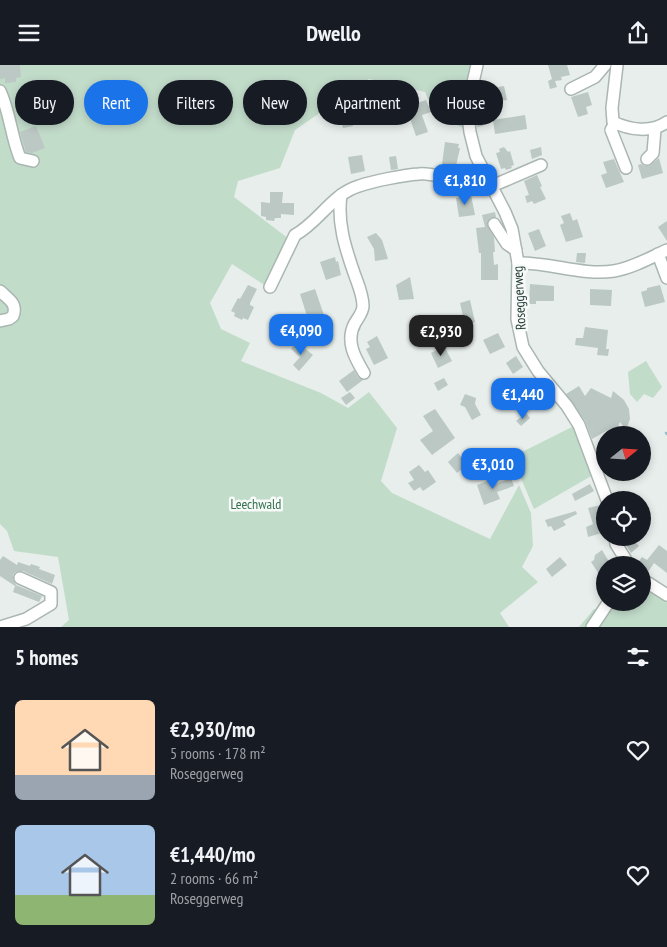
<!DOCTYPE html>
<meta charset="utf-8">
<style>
body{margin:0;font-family:"PT Sans Narrow",sans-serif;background:#20242c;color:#f1f3f6;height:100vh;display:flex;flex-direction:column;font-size:19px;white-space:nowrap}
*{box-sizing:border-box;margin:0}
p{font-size:16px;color:#9ea1a6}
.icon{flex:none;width:28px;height:28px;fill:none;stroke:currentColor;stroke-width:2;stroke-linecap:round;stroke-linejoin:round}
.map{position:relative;height:562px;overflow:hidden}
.drawer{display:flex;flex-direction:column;background:#171b24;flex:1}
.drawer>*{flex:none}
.hud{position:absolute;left:15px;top:15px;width:638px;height:45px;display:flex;gap:10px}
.needle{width:32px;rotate:72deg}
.tools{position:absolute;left:596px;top:361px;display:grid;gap:10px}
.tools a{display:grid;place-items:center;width:55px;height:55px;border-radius:50%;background:#171b24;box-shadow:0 2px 8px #0003;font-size:25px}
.price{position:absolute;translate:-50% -42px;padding:0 11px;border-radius:10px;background:#1a73e8;color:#fff;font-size:16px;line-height:32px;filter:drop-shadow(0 1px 2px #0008)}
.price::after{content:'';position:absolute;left:50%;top:30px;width:15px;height:11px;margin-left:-8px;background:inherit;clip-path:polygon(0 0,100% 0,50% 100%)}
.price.current{background:#222;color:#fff}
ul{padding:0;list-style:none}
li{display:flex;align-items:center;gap:15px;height:125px;padding:0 15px}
li span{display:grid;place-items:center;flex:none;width:140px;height:100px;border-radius:8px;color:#555}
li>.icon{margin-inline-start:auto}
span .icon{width:60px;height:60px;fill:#fffc;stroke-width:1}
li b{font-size:21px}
h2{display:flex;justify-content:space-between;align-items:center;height:60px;padding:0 15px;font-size:21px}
.tag{padding:0 18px;border-radius:22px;background:#171b24;box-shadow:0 2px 8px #0003;font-size:18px;line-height:45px}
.tag.current{background:#1a73e8;color:#fff}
header{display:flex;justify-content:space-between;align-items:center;height:65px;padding:0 15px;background:#171b24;font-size:22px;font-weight:700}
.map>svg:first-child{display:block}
.green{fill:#c2dcca}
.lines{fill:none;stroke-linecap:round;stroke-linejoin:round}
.stream{stroke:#96c2cc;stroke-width:2.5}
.building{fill:#bcc8c4}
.minor-casing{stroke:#aab6b2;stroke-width:14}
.minor{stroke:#fff;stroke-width:11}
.labels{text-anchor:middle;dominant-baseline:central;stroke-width:5;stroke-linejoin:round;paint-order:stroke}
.street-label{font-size:14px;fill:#273e39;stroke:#f7faf9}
.park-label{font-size:14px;fill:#36714e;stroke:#f7faf9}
</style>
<header><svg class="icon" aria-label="menu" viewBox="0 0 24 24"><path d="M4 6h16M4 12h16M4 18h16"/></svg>Dwello<svg class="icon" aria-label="share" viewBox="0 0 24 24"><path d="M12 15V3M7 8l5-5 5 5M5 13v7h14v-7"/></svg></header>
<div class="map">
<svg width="667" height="562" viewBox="0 0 667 562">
<rect width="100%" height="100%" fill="#e7eeeb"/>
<g class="green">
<path d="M0 0H474L464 63 436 52 425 27 369 14 295 65 280 103 238 116 234 132 289 174 266 221 232 199 210 238 221 264 250 278 241 296 321 328 348 343 369 327 397 363 381 416 392 428 490 474 519 420 531 448 533 481 522 502 538 517 500 548 509 562H61L69 555 58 492 14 486 7 466 0 459Z"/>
<path d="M646 296 662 322 653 333 644 329 637 337 630 329 628 307Z"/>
<path d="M574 361 593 410 534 444 512 392Z"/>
<path d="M643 521 667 536V562H579L594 544 606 548 617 538H642Z"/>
</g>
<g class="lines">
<path class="stream" d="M666 368 667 369"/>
</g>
<g class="building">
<path d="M0 0H20L21 12 16 13V17L5 18V13L0 14Z"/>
<path d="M548 0H567L570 10 561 12 562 15 555 16 557 22 550 24 548 16 552 14Z"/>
<path d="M504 21 507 35 490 38 488 24Z"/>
<path d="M375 22 378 33 370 35 367 24Z"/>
<path d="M588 27 592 40 586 42 588 49 578 52 571 32Z"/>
<path d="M426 35 431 47 422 50 428 67 416 71 406 42Z"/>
<path d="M477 36H479L483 61 477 62 476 51Z"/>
<path d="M525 50 527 64 495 69 493 55Z"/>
<path d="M351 53 353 61 343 63 341 55Z"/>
<path d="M36 61 45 83 32 88 26 87 20 67Z"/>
<path d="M445 77 459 79 458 83H460L456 101 442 99Z"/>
<path d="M504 82 508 87 510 86 514 100 511 101 512 103 506 105 505 103 501 104 496 88 500 87 499 84Z"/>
<path d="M541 82 542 90 532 94 530 85Z"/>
<path d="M362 90 365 106 351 109 348 92Z"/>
<path d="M396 91 398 104 391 105 389 92Z"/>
<path d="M659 93 663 108 642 114 638 100 641 99 645 101H649Z"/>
<path d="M614 94 624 117 606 123 601 110 607 108 603 97Z"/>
<path d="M537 110 542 121 540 122 546 134 534 139 532 136 527 138 525 131 529 130 524 116Z"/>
<path d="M270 127H283L282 138H294V150L281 149V153H275L274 156 266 155V152L261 151V137L270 138Z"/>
<path d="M471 130 475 150 459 152 456 133Z"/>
<path d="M495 147 496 152 490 153 487 159 494 172 495 187H493L494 200 498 199V215H481V188H479L476 163 485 162 482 150Z"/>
<path d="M570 148 573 156 577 154 583 172 566 177 560 160 564 158 561 151Z"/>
<path d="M667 156V176L658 162Z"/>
<path d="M539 164 546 181 535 186 528 168Z"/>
<path d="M376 168 382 175 388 194 375 196 374 184 367 172Z"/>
<path d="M577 188H586L585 198 576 197Z"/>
<path d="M335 192 336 197 338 196 341 210 326 215 320 197Z"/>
<path d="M410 212 414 234 399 235 396 220Z"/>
<path d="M530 219 554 221V236H536V239H529Z"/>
<path d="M248 220 257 224 250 238V240L254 242 248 255 243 253 242 255 234 251 235 248 231 246 238 233 240 234Z"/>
<path d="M660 220 665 237 645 242 641 227 647 225V223Z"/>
<path d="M315 224 326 256 330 255 333 265 326 267 323 257 301 264 298 253 307 251 300 229Z"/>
<path d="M590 224 612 225 611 241 590 240Z"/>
<path d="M470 235 475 257 465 260 460 238Z"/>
<path d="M585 262 608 265 606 284H609L608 291 597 290 598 283 575 280 576 273H583Z"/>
<path d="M498 268 505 282 490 289 483 275Z"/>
<path d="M377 271 388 293 374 300 366 284 370 282 367 277Z"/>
<path d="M297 277 313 290 299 306 293 300 300 292 291 284Z"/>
<path d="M444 281 452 296 438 303 431 288Z"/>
<path d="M516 291 523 302 513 309 506 298Z"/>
<path d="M354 305 358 312 363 315 347 327 339 316Z"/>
<path d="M444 313 448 320 438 326 434 318Z"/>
<path d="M579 321 585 331 591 323 611 333 613 326 624 335 629 344 630 354 626 365 620 357 614 370 608 365 592 374 585 356 566 329Z"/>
<path d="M350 327 355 333 346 340 341 333Z"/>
<path d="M465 329 476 333 475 339 481 350 472 355 465 342 460 340Z"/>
<path d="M435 344 455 373 432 390 420 375 433 366 423 351Z"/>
<path d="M526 348 530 353 521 361 516 356Z"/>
<path d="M458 388 467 400 457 408 448 397Z"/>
<path d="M419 400 425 407 428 405 436 417 423 426 420 422 414 426 408 418 414 415 409 407Z"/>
<path d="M511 413 514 421 497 427 500 434 484 440 477 420 493 414 495 419Z"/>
<path d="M590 419 594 426 575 436 572 429Z"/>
<path d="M601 440 605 454V467L588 472 586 462 593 459 588 443Z"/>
<path d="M576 446 577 449 563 456 566 460 554 466 551 461 548 462 545 455Z"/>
<path d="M628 472H631L639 481 631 488 624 477Z"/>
<path d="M659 480 667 486V508L654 498 648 507 642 503V500L637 499 642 492 647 495Z"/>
<path d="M602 485 611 500H605V518L591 497 594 495 595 490Z"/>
<path d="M3 491 17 500 18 497 30 501 31 499 40 502 39 504 55 510 52 519 23 506 16 507 13 510V514L16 520 42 531 39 537 13 527 15 521 0 511V495Z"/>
<path d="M560 492 567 500 552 512 546 504Z"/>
</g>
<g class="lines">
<defs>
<g id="minor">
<path d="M477 0 471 26 468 51 470 67 476 91 505 147 512 164 518 198 517 254 523 282 538 306 567 341 579 360 607 435"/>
<path d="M617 0 612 43 613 57C630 65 651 68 667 57"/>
<path d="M571 24 595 12 605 0"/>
<path d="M0 26C10 47 11 71 20 93L33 96"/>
<path d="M615 58 611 65 626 103"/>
<path d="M647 94 653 88 655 64"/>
<path d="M492 121 541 100"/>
<path d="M341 130C337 157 345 182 354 208 358 219 363 230 363 241 363 247 358 253 355 258 345 276 355 293 364 308"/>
<path d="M494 159 507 179 516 185"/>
<path d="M658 189 667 213"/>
<path d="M518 198C549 197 583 211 614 206 632 203 650 193 667 185"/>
<path d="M270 222 295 170C319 157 332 129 359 121 373 116 404 110 419 109 436 107 452 119 469 113 473 112 478 107 482 105"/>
<path d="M0 226C8 234 18 238 13 251L9 254 0 256"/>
<path d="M615 472 616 479 629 500"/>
<path d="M642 514 667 530"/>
<path d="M0 562 26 554 51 539V527L20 513"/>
<path d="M592 562 608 538"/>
</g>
</defs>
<use href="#minor" class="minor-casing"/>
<use href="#minor" class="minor"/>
</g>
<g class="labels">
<g class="street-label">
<text transform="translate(519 233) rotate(-93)">Roseggerweg</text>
</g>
<g class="park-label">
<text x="256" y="439">Leechwald</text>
</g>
</g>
</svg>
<div class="tools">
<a><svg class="needle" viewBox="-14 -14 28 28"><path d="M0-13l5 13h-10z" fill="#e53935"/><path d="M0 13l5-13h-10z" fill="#9ea1a6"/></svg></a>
<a><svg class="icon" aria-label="locate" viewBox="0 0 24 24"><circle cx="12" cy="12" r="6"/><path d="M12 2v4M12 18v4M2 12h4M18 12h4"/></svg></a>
<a><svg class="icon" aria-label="layers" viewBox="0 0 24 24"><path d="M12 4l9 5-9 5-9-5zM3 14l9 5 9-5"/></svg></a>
</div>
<b class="price" style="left:465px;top:141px">€1,810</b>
<b class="price" style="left:301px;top:291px">€4,090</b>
<b class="price current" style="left:441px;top:292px">€2,930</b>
<b class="price" style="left:523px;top:355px">€1,440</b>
<b class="price" style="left:493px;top:425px">€3,010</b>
<div class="hud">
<a class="tag">Buy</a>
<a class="tag current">Rent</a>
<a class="tag">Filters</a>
<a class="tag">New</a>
<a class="tag">Apartment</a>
<a class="tag">House</a>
</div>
</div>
<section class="drawer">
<h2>5 homes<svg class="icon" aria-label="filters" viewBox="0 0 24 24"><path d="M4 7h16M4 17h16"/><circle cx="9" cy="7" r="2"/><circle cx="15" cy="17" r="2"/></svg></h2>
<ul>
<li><span style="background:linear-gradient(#ffd9b3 75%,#9aa5b1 0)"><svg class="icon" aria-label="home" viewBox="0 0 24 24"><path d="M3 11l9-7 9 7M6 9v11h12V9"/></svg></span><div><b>€2,930/mo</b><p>5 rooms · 178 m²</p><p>Roseggerweg</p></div><svg class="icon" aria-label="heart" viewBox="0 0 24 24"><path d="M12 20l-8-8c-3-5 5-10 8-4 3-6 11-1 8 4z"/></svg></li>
<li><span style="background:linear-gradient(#a9c7e8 70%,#8fb573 0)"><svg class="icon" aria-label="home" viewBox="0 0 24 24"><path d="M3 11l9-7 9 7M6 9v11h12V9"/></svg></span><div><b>€1,440/mo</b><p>2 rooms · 66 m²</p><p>Roseggerweg</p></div><svg class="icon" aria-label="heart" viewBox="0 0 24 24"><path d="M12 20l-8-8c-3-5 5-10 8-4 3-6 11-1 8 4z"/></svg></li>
</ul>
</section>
